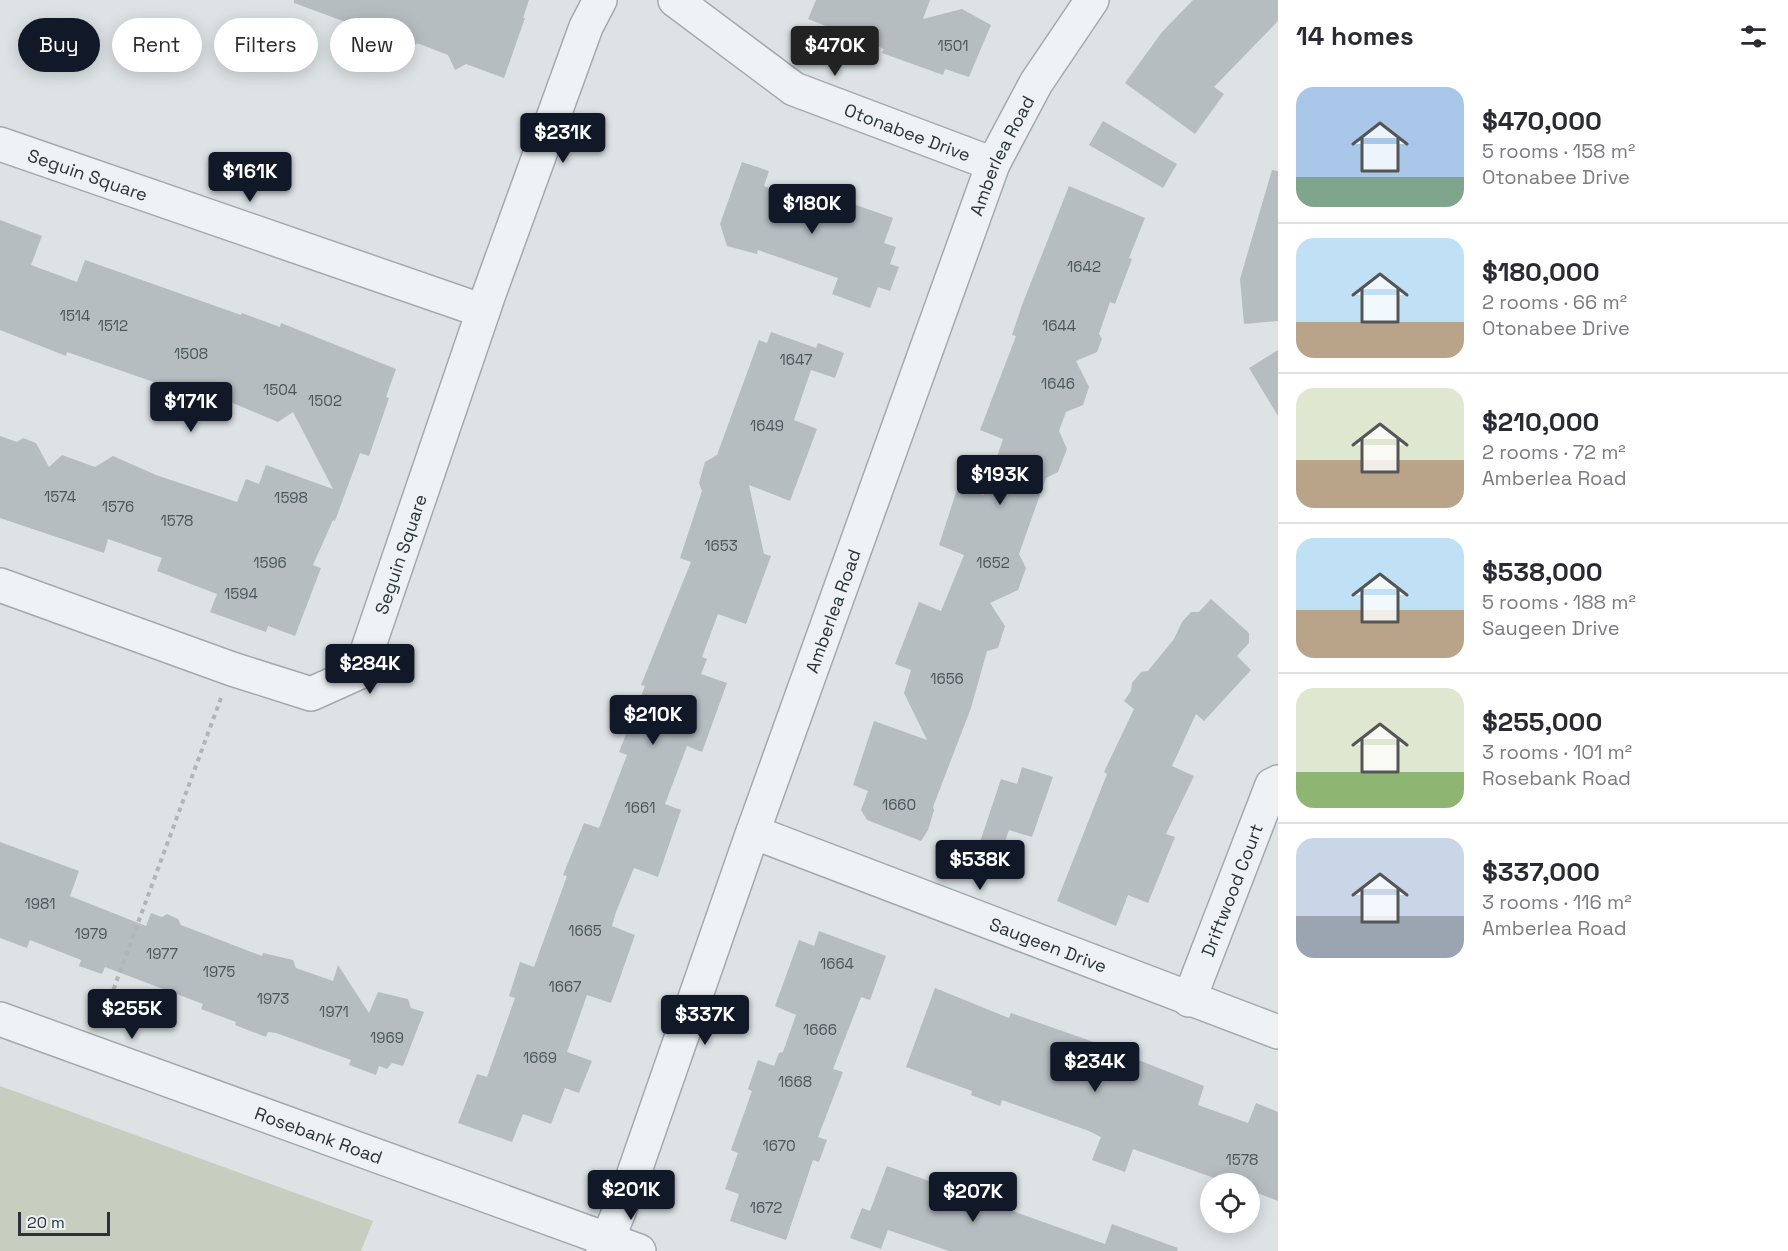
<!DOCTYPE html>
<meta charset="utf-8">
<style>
body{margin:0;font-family:"Space Grotesk",sans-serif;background:#f2f2f3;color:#2b2b33;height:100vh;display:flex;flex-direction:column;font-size:22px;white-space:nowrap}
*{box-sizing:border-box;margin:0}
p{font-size:20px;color:#7c7c81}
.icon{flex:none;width:33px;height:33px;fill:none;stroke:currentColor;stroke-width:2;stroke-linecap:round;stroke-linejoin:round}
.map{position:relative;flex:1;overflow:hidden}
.details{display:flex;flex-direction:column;background:#fff;width:510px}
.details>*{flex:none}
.top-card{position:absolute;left:18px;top:18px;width:570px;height:54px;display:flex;gap:12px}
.tools{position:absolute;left:1200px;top:1173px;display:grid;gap:12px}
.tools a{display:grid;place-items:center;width:60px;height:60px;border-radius:50%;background:#fff;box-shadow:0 3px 15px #0003;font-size:30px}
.scale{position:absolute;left:18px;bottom:15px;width:92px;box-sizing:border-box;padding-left:6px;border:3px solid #283439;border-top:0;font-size:16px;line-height:21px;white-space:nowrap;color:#283439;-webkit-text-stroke:4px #ecf1f3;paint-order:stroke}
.price{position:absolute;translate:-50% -51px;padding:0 14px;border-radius:6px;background:#111827;color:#fff;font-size:20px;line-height:39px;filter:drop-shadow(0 2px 3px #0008)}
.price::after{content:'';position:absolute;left:50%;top:36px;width:18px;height:14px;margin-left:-9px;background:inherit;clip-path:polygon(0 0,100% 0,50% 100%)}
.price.on{background:#222;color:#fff}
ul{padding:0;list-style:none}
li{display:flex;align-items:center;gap:18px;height:150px;padding:0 18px}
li+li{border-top:2px solid #e1e1e2}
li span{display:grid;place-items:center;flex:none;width:168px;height:120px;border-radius:18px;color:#555}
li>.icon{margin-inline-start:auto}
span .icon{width:72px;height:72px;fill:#fffc;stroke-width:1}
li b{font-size:26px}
h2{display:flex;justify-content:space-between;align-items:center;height:72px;padding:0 18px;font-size:26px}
.chip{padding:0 21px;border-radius:27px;background:#fff;box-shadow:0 3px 15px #0003;font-size:21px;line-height:54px}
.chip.on{background:#111827;color:#fff}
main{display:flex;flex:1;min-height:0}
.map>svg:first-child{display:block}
.green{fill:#c7cebf}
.building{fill:#b5bdc1}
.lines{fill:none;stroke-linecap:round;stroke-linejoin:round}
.minor-casing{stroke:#a3aaae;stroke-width:36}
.path{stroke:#afb5b8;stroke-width:4;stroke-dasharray:4.5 4.5;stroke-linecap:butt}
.minor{stroke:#eff2f4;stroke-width:33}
.labels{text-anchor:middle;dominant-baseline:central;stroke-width:4.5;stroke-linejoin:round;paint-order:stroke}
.number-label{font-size:15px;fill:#4b565b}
.street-label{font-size:18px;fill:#283439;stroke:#ecf1f3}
</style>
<main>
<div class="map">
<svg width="1278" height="1251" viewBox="0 0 1278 1251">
<rect width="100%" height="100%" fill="#dde2e5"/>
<path class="green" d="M0 1086 373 1221 361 1251H0Z"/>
<g class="building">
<path d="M294 0H529L523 18H525L504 78 466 64 455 70 448 55 417 43 412 48 399 43 397 35 377 28 370 31 294 3Z"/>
<path d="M816 0H930L923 19 962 9 991 25 969 77 945 69 943 75 882 53 884 49 808 19Z"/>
<path d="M1193 0H1278V21L1214 87 1224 94 1195 134 1125 83 1162 32Z"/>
<path d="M1103 121 1177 164 1163 188 1089 145Z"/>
<path d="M742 162 769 171 764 186 812 203 816 191 893 218 884 243 896 247 890 264 899 267 890 291 878 287 870 308 832 294 838 278 758 250 757 254 727 246 720 224Z"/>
<path d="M1272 170 1278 171V321L1244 324 1240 279Z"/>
<path d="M1069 186 1145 218 1129 258 1132 259 1115 304 1110 302 1099 334 1102 339 1097 352 1076 361 1089 387 1083 405 1066 412 1059 431 1067 449 1058 472 1046 478 1019 554 1026 568 1018 590 990 603 1005 626 998 648 987 651 971 708 933 807 934 810 928 830 921 841 867 820 861 810 868 791 853 785 874 721 927 740 904 693 911 670 895 664 919 602 941 611 964 555 939 545 958 486 984 495 1003 439 980 430 1016 336 1012 335 1022 305Z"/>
<path d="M0 220 42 236 31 265 77 282 85 260 241 315 242 313 280 327 281 323 396 369 386 397 389 398 369 456 360 453 335 521 333 520 313 565 321 568 295 636 268 626 266 632 210 612 217 594 157 571 162 558 108 539 104 553 0 518V436L17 442 23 438 36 443 49 467 62 455 95 467 113 456 156 475 237 502 246 479 259 484 266 465 333 489 293 412 278 422 230 402 223 406 67 352 66 356 0 330Z"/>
<path d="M771 332 816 348 818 343 844 353 835 378 811 370 794 420 817 429 790 501 749 485 764 554 771 556 746 624 718 614 702 657 707 659 701 674 727 683 702 752 687 746 665 804 681 810 658 877 634 868 616 912 612 926 635 935 611 1003 587 995 567 1052 592 1061 579 1093 565 1088 551 1124 523 1114 512 1142 458 1123 477 1074 487 1077 515 998 509 996 520 962 534 967 567 876 563 875 584 823 599 828 627 755 619 752 645 686 641 685 691 562 680 558 702 491 699 483 705 462 717 455 759 340 767 343Z"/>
<path d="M1278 350V416L1249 368Z"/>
<path d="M1211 599 1249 633V643L1237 656 1251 670 1204 721 1196 714 1172 766 1194 776 1166 834 1175 837 1148 903 1128 895 1116 926 1057 901 1107 774 1104 772 1134 709 1124 701 1131 691 1132 683 1141 672 1148 671 1174 639 1182 622 1191 612H1199Z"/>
<path d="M1022 767 1053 777 1032 837 1009 830 1000 856 978 848 1001 779 1017 784Z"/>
<path d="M0 842 79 871 70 896 146 926 151 913 162 917 167 914 178 919 181 925 262 956 263 953 293 960 296 968 333 981 338 965 369 1013 378 992 408 999 411 1008 424 1012 403 1066 392 1063 387 1069 379 1066 376 1075 349 1065 351 1060 276 1033 268 1032 266 1037 235 1025 236 1022 201 1009 203 1004 105 967 102 974 79 966 81 960 30 940 27 948 0 938Z"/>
<path d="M819 931 886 956 870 1000 861 997 833 1069 843 1072 818 1137 827 1140 819 1162 813 1160 786 1240 730 1221 739 1194 725 1189 738 1153 731 1150 752 1091 748 1089 758 1060 774 1066 779 1053 783 1052 796 1015 775 1006 799 940 814 946Z"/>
<path d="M935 988 1009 1018 1011 1013 1088 1040 1204 1086 1198 1105 1248 1123 1256 1103 1278 1112V1201L1250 1190V1184H1231L1133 1149 1125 1172 1092 1160 1101 1137 1089 1131 1002 1100 1000 1106 971 1095 972 1091 906 1067Z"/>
<path d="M887 1166 1105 1244 1112 1224 1178 1248 1177 1251H949L888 1230 881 1249 850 1238 862 1208 870 1211Z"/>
</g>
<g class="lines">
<defs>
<g id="minor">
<path id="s1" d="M675 0 794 89 993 164"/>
<path id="s2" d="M0 144 483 311"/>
<path id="s3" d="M0 585 232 669 311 694 360 672 489 294 586 27 600 0"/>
<path id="s4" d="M753 832 1278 1032"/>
<path id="s5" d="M1189 1000 1272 785 1278 782"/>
<path id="s6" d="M0 1019 639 1251"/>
<path id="s7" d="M603 1251 632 1179 749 843 993 164 1036 83 1092 0"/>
</g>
</defs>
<use href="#minor" class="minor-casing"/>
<path class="path" d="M101 1023 221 698"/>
<use href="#minor" class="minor"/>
</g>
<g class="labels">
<g class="number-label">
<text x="953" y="45">1501</text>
<text x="1084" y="266">1642</text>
<text x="75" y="315">1514</text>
<text x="113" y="325">1512</text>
<text x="1059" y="325">1644</text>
<text x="191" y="353">1508</text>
<text x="796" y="359">1647</text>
<text x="1058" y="383">1646</text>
<text x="280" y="389">1504</text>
<text x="325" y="400">1502</text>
<text x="767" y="425">1649</text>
<text x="60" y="496">1574</text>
<text x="291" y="497">1598</text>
<text x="118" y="506">1576</text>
<text x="177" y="520">1578</text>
<text x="721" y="545">1653</text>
<text x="270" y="562">1596</text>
<text x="993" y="562">1652</text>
<text x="241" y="593">1594</text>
<text x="947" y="678">1656</text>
<text x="899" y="804">1660</text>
<text x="640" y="807">1661</text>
<text x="40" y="903">1981</text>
<text x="585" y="930">1665</text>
<text x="91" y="933">1979</text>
<text x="162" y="953">1977</text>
<text x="837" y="963">1664</text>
<text x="219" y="971">1975</text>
<text x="565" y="986">1667</text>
<text x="273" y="998">1973</text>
<text x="334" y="1011">1971</text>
<text x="820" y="1029">1666</text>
<text x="387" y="1037">1969</text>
<text x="540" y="1057">1669</text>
<text x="795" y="1081">1668</text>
<text x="779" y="1145">1670</text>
<text x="1242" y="1159">1578</text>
<text x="766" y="1207">1672</text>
</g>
<g class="street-label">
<text stroke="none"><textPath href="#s1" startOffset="270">Otonabee Drive</textPath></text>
<text stroke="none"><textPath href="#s7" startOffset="1166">Amberlea Road</textPath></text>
<text stroke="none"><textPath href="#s2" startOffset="93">Seguin Square</textPath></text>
<text stroke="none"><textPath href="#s3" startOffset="508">Seguin Square</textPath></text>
<text stroke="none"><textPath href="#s7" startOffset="680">Amberlea Road</textPath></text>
<text stroke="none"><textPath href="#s5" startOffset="118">Driftwood Court</textPath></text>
<text stroke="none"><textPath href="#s4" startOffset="316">Saugeen Drive</textPath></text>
<text stroke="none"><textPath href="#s6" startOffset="339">Rosebank Road</textPath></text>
</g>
</g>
</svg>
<div class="tools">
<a><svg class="icon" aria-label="locate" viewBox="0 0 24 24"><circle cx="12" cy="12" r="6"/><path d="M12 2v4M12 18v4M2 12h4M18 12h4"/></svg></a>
</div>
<div class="scale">20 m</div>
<b class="price on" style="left:835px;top:77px">$470K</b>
<b class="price" style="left:563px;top:164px">$231K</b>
<b class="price" style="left:250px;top:203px">$161K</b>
<b class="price" style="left:812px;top:235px">$180K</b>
<b class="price" style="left:191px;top:433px">$171K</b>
<b class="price" style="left:1000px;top:506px">$193K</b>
<b class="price" style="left:370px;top:695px">$284K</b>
<b class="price" style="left:653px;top:746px">$210K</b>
<b class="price" style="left:980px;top:891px">$538K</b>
<b class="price" style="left:132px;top:1040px">$255K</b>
<b class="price" style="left:705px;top:1046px">$337K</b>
<b class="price" style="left:1095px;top:1093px">$234K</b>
<b class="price" style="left:631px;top:1221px">$201K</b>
<b class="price" style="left:973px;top:1223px">$207K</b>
<div class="top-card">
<a class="chip on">Buy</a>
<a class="chip">Rent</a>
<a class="chip">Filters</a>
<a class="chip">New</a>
</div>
</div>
<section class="details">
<h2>14 homes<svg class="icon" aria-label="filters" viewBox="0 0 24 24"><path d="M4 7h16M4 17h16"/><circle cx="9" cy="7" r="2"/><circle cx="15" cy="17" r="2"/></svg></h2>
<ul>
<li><span style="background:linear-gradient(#a9c7e8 75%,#7fa58c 0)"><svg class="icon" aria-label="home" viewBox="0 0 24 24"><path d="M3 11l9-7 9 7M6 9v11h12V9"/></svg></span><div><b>$470,000</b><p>5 rooms · 158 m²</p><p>Otonabee Drive</p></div></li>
<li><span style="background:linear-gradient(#bfe0f5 70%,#b9a48a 0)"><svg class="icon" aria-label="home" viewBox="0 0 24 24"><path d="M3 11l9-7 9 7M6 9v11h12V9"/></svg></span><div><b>$180,000</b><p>2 rooms · 66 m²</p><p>Otonabee Drive</p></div></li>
<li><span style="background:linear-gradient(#dfe7d0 60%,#b9a48a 0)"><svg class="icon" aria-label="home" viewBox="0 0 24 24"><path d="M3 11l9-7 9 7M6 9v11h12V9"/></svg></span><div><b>$210,000</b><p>2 rooms · 72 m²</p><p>Amberlea Road</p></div></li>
<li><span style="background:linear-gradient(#bfe0f5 60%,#b9a48a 0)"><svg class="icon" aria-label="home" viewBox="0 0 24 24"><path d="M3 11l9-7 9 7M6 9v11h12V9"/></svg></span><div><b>$538,000</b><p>5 rooms · 188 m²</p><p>Saugeen Drive</p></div></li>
<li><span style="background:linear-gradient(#dfe7d0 70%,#8fb573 0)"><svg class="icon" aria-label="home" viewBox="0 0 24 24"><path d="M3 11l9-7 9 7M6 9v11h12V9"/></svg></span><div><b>$255,000</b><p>3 rooms · 101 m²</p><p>Rosebank Road</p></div></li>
<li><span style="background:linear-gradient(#c9d6e8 65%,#9aa5b1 0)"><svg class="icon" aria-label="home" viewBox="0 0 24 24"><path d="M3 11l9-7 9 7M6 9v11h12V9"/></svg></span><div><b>$337,000</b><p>3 rooms · 116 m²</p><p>Amberlea Road</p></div></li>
</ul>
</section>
</main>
